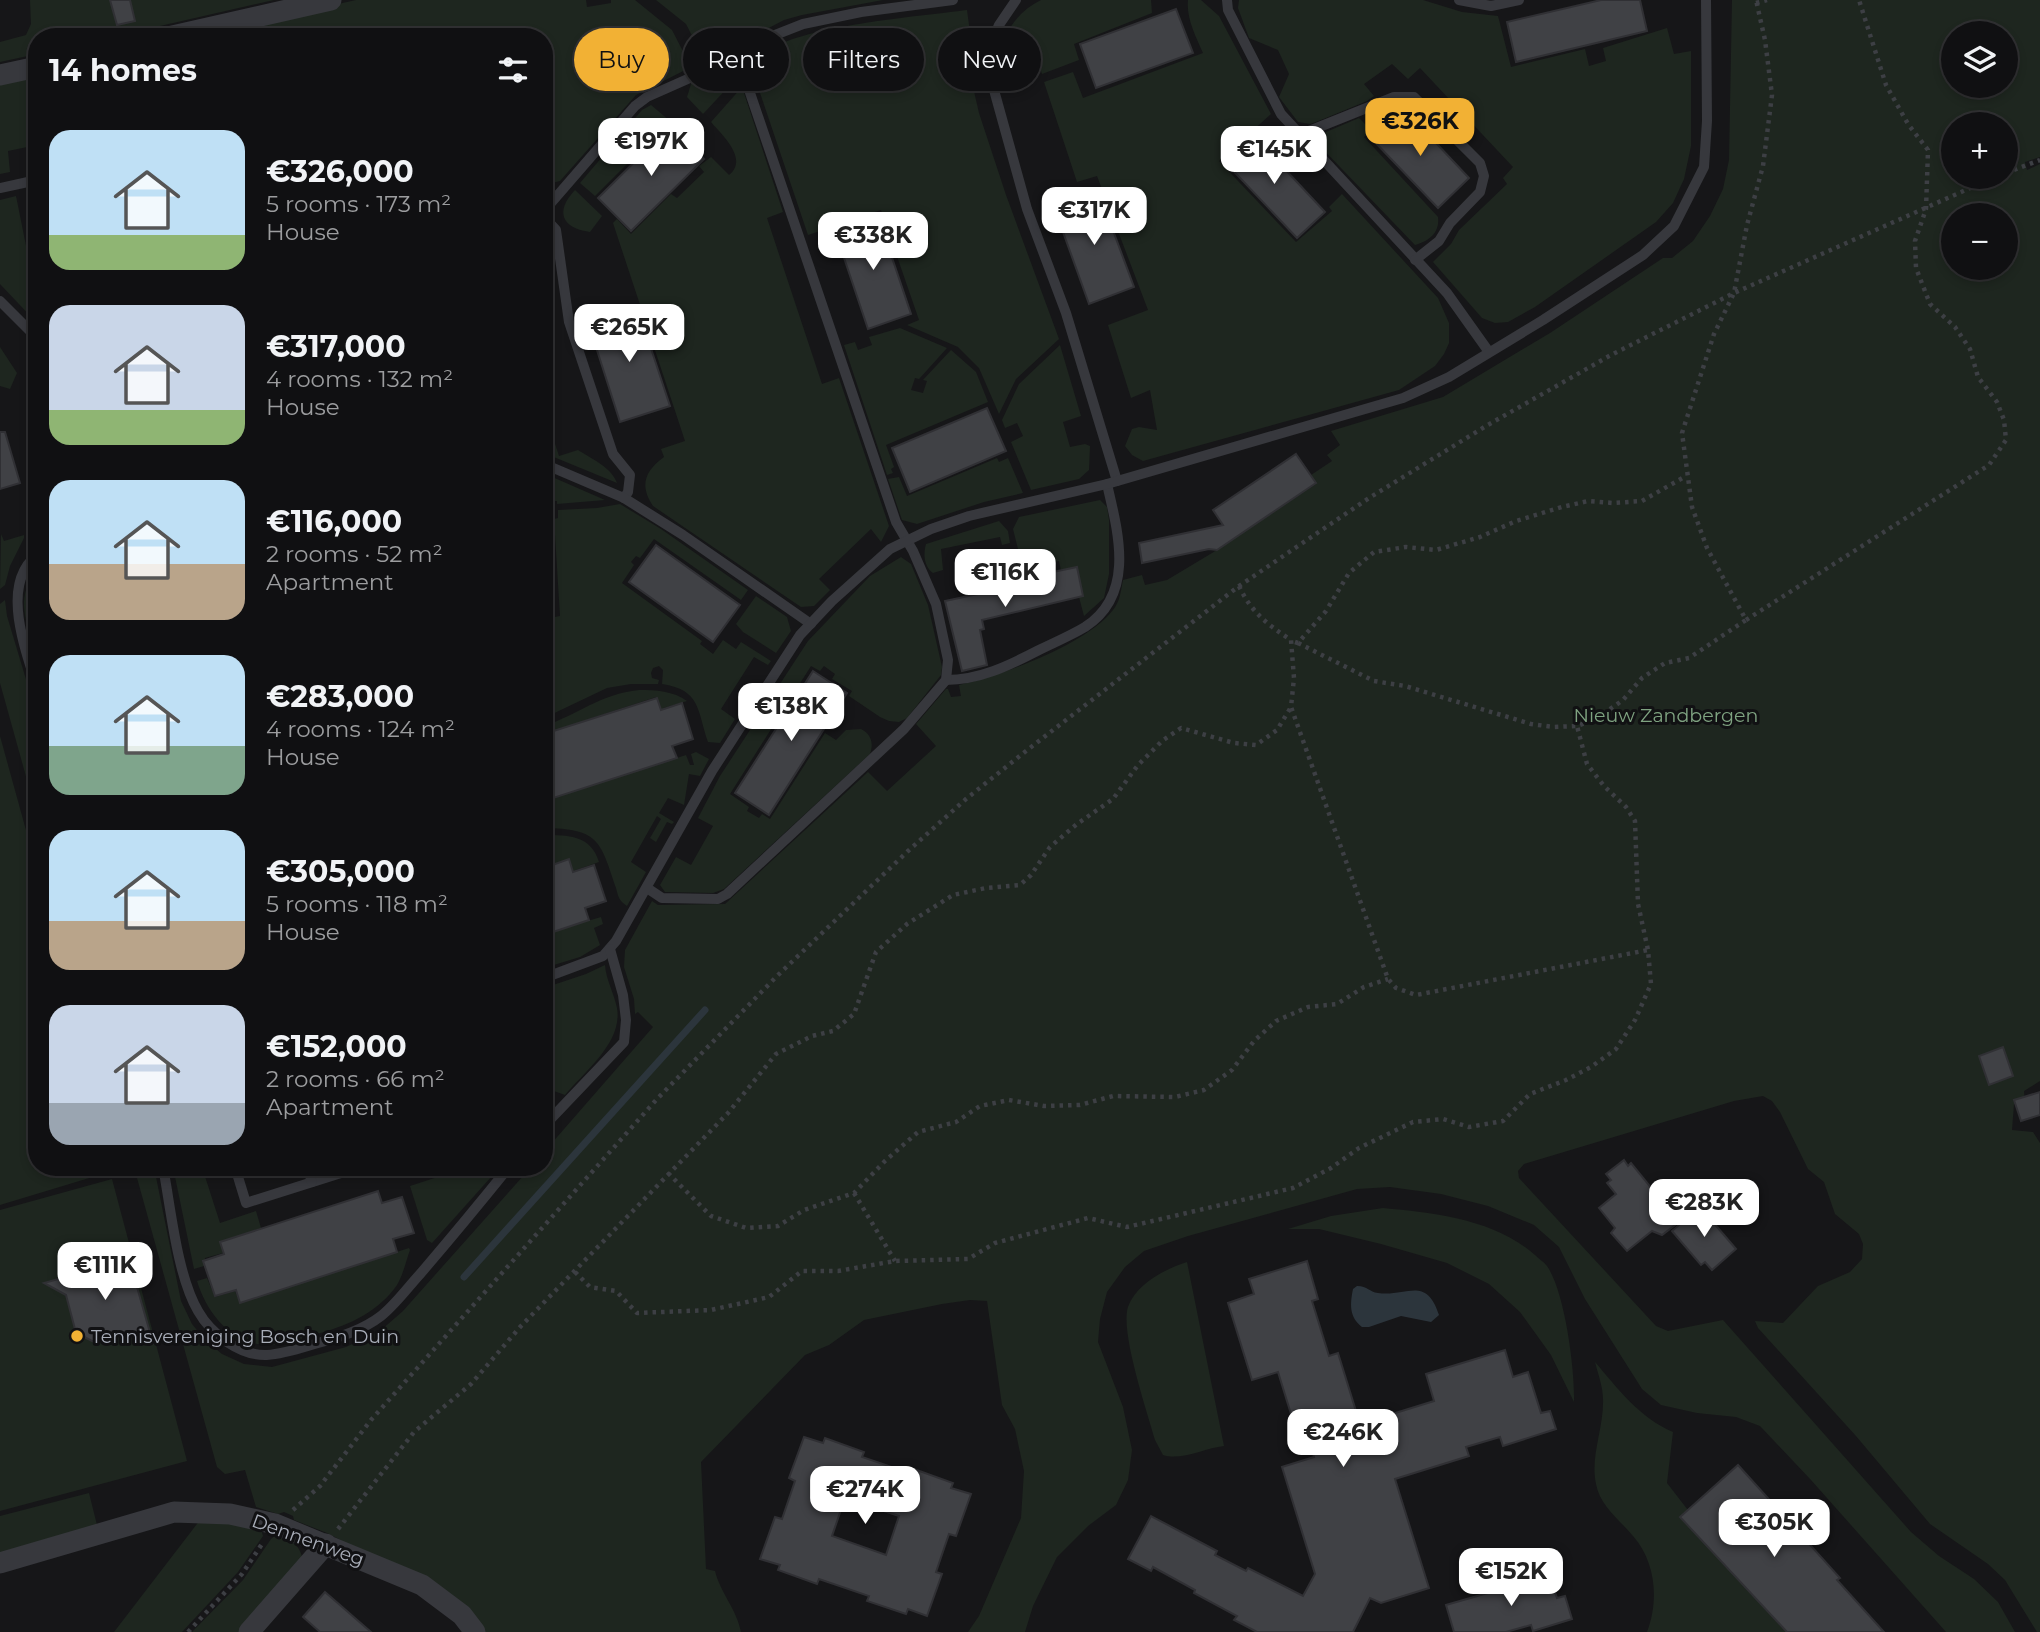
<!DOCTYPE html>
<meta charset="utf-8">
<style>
body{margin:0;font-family:Montserrat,sans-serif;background:#19191b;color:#f1f3f6;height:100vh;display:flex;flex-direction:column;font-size:26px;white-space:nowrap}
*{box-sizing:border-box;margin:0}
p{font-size:23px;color:#9c9d9f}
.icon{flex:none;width:38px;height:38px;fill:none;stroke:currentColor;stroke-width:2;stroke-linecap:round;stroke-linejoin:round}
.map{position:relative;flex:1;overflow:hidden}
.panel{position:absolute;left:28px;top:28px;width:525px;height:1148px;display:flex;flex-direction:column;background:#101012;border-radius:28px;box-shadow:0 4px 10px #0003,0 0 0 2px #303032}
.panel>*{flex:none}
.banner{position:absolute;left:574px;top:28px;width:665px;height:63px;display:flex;gap:14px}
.controls{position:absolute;left:1941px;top:21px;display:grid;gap:14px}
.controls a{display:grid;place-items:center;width:77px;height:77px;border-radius:50%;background:#101012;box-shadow:0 4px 10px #0003,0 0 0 2px #303032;font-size:35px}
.price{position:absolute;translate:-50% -60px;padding:0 16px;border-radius:14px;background:#fff;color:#222;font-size:23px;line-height:46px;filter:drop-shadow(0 2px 4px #0008)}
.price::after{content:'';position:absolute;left:50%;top:42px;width:21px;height:16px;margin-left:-10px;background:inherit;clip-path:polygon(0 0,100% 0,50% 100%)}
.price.selected{background:#f2b134;color:#111}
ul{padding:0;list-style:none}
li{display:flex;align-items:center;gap:21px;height:175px;padding:0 21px}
li span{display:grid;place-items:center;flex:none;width:196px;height:140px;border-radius:21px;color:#555}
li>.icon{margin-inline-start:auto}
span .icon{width:84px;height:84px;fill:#fffc;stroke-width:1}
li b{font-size:30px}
h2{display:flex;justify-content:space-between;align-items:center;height:84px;padding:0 21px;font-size:30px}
.pill{padding:0 24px;border-radius:32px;background:#101012;box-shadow:0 4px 10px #0003,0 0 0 2px #303032;font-size:24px;line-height:63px}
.pill.selected{background:#f2b134;color:#111}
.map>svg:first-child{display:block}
.green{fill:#1e261f;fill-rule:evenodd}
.water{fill:#2c353c}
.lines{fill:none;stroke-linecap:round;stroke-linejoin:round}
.stream{stroke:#2c353c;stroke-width:7}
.building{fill:#404145;stroke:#303034;stroke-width:2;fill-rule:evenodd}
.path{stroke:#3d3f44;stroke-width:4.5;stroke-dasharray:3.5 5;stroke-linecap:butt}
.service{stroke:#37383d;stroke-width:10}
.minor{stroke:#37383d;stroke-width:21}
.poi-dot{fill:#f2b134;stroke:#111113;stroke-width:2.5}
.labels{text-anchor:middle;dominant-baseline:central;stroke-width:6;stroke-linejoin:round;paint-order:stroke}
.park-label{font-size:19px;fill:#7fa381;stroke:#111113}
.poi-label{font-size:19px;fill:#a8adb8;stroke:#111113;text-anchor:start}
.street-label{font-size:19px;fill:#a8adb8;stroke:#111113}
</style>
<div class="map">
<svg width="2040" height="1632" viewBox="0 0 2040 1632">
<rect width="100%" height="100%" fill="#161618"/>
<g class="green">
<path d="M30 0H274L112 37H37V54L0 62V42L26 35 31 24Z"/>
<path d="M356 0H586L587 7 611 3V0H635L672 30 691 67 636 95 560 181 544 185V37H191Z"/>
<path d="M656 0H883L802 15 784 20 705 61 686 24Z"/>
<path d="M1041 0H1151L1152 13 1074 44 1079 60 1042 74 1037 60 1000 70C998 40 1014 13 1041 0Z"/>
<path d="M1188 0H1201L1219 16 1271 114 1219 161 1296 242 1332 211 1329 207 1342 194 1438 298 1449 323V343L1444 354 1435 366 1399 390 1143 461 1132 455 1125 446 1132 429 1139 427 1157 430 1150 390 1131 398 1108 325 1148 310 1097 176 1077 182 1044 82 1073 72 1083 98 1203 53C1196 37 1186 18 1188 0Z"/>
<path d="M1239 0H1423L1462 12 1498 16 1511 67 1585 49 1589 66 1606 61 1603 48 1667 28 1674 54 1691 51V146L1684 179 1673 203 1656 222 1535 307 1508 322 1495 323 1482 318 1433 262 1451 244 1459 230 1507 184 1503 178 1513 167 1420 68 1408 79 1392 64 1364 84 1374 96 1367 101 1316 122 1310 124 1298 122 1279 97 1289 74 1278 50 1249 38 1238 8Z"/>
<path d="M1732 0H2040V157L2025 162 2027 170 2040 164V1081L2024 1091 2025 1105 2014 1104 2012 1130 2033 1132 2040 1143V1632H2037L2005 1580 1988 1564 1930 1524 1856 1436 1758 1328 1755 1321 1783 1323 1818 1286 1850 1272 1862 1259 1863 1244 1859 1234 1835 1214 1824 1182 1808 1169 1780 1112 1772 1101 1763 1096 1734 1101 1524 1164 1518 1171 1519 1178 1656 1326 1668 1331 1723 1320 1911 1532 1939 1556 1974 1579 1998 1602 2015 1632H1946L1811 1480 1760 1426 1736 1417 1697 1413 1661 1405 1642 1389 1585 1299 1559 1247 1534 1225 1488 1206 1441 1194 1390 1187 1357 1189 1188 1236 1144 1251 1125 1267 1107 1292 1100 1319 1098 1342 1123 1407 1132 1450 1128 1480 1116 1505 1088 1526 1057 1557 1033 1606 1025 1632H968L979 1616 1021 1518 1024 1471 1015 1429 1002 1405 987 1301 970 1300 942 1304 864 1320 829 1345 805 1355 701 1462 706 1569 715 1571C720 1592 737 1610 741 1632H482L381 1561 327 1533 294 1520 293 1516 284 1512 278 1514 256 1507 245 1470 225 1474 217 1467 134 1167H154L181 1301 192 1324 205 1340 222 1354 244 1364 272 1367 346 1347 380 1331 403 1311 531 1167H544V1152L653 1027 638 1012 635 1014 634 999 624 967 625 950 652 901 658 905 725 904 868 772 887 791 936 746 916 724 946 689H948L951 697 961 696 959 685C1001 676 1087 644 1113 610 1120 602 1121 590 1123 580L1142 575 1145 585 1167 580 1217 550 1316 484 1311 475 1332 461 1327 455 1340 445 1331 431 1443 397 1550 333 1663 258H1672L1693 241 1710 216 1723 189 1729 160ZM1953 33H2006V86H1953ZM1953 124H2006V177H1953ZM1953 215H2006V268H1953Z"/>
<path d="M967 10 973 54 971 69 973 87 979 113 1006 195 1059 339 1016 379 999 414 979 368 958 347 907 325 919 320 881 210 857 218 855 214 849 216 850 221 808 235 755 78C755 68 757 61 764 54 794 26 923 16 967 10Z"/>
<path d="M37 71V145L8 151 10 172 0 174V79Z"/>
<path d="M720 73 734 77 731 84 703 114 687 97 691 84Z"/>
<path d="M742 87 783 212 767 218 822 384 839 378 889 526 881 542 871 529 819 579 830 590 814 606 801 607 653 506C639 485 645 471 664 457L661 449 685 441 613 223 617 219 631 234 671 194 677 198 704 172 699 166 711 157 729 175C749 159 722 135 711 122Z"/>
<path d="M651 105 670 121 595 196 580 183 642 110Z"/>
<path d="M1359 118 1371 130 1364 137 1438 217C1440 233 1429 241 1415 245L1317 143 1326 132Z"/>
<path d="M575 190 602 216 590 232C561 228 555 211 575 190Z"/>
<path d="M16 196 37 300 36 322 0 284V200Z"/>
<path d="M900 328 947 348 919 379 915 378 911 390 923 393 927 381 923 380 951 350 976 372 988 402 886 445 894 467 891 469 893 473 887 475 844 345 855 342 858 350 872 345 869 337Z"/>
<path d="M1060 345 1081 416 1063 422 1070 447 1085 444 1090 446 1089 470 1079 479 1031 490 1011 442 1023 436 1017 423 1005 428 1002 420 1019 384Z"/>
<path d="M0 347 17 373 10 389 0 386Z"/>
<path d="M544 410 559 456 578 450C592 459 611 467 617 483L544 453Z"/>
<path d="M997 458 999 462 1008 458 1023 493 984 502 917 524 902 520 888 479 899 477 907 496Z"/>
<path d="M544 474 550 476 605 500 557 504V501H544Z"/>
<path d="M1100 500 1107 507 1109 520V574L1104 598 1084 616 1079 597 1083 596 1077 567 1061 571 1059 561 1023 569 1013 529 1019 517Z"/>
<path d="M620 504 661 529 748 590 741 600 654 539 640 558 636 556 631 562 634 565 622 583 702 641 700 644 713 654 723 640 736 649 741 642 771 661 768 665 754 657 721 709 735 719 720 743 708 742C697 710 701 690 662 684L663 670 659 666 653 668 651 673 652 678 659 680 658 684H631L607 688 544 718V619L560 616 554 519 558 518V510L597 508Z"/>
<path d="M999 521 1008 531 1010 543 1002 545 1000 537 941 549 943 570 933 573C924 567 923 554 926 544Z"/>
<path d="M1 534 4 541 24 535V538L10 566 5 585 0 589Z"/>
<path d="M901 557 911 564 928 605 942 667 941 675 907 718 899 722 889 721 880 717 849 696 852 691 832 679 835 674 824 666 820 671 811 666 730 794 749 807 747 811 759 818 762 814 770 819 825 733 836 740 846 730 861 729C871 734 874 743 870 754L724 889 713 893 665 892 660 885 676 857 691 865 713 826 698 818 720 776 808 641 870 576Z"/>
<path d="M37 573V632L32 634 35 642 33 643C25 619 16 593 37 573Z"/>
<path d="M756 596 787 617 791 631 776 653 743 632 736 624Z"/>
<path d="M5 600 7 616 37 716V816L0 683V604Z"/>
<path d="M639 690C655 690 674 691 687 701L664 708 661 712 656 697 544 734V726C579 714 600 694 639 690Z"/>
<path d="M0 736 37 870V1167H118L119 1169 0 1205Z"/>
<path d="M696 752 709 759 700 776 689 774 684 805 668 798 659 813 674 822 672 824 667 822 656 842 650 838 661 819 657 816 631 862 646 872 627 906C619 901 618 896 616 888 600 839 598 829 544 828V801L686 755 690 765H694L691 754Z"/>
<path d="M544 835C568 835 591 835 599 862L573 871 569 860 544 868Z"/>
<path d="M601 917 603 924 594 928 600 945 580 957 544 968V934Z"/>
<path d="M605 965C606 980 614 993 617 1008 623 1042 585 1071 565 1095L551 1090 544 1106V1066L553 1054 555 1041 554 1032 544 1015V988L586 974Z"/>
<path d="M173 1167H202L220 1223 256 1211 261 1228 220 1242 223 1253 205 1258 204 1266 194 1269Z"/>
<path d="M468 1167H500L432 1243 427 1240 410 1186Z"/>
<path d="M112 1179 187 1461 0 1511V1210Z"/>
<path d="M1383 1208C1435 1213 1494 1219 1535 1255 1538 1258 1544 1262 1547 1266 1565 1292 1575 1370 1574 1402L1551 1355 1520 1312 1489 1284 1447 1263 1381 1244 1319 1229H1288L1331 1216Z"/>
<path d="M409 1248 410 1250C406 1261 403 1275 397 1285 379 1311 350 1325 320 1333 307 1337 293 1342 279 1344 237 1351 208 1317 197 1281L207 1278 215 1297 235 1291 240 1302Z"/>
<path d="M1187 1262 1224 1446C1205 1448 1181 1461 1163 1455L1155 1440C1147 1411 1120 1332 1128 1307 1136 1284 1165 1269 1187 1262Z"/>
<path d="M1595 1362C1618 1389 1640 1418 1673 1432L1667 1483 1691 1514 1878 1632H1647C1659 1601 1656 1562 1633 1536 1620 1520 1600 1506 1596 1484 1590 1456 1604 1428 1603 1399 1603 1387 1598 1374 1595 1362Z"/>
<path d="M89 1493 99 1533 0 1560V1516Z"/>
<path d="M200 1520 229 1522 261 1529 263 1536 238 1572 182 1632H114Z"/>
<path d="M276 1535C291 1541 300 1543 303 1561L240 1632H192L243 1580 271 1539Z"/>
</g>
<path class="water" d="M1357 1286C1368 1286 1369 1292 1378 1293 1407 1297 1426 1275 1439 1315L1431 1322 1401 1316 1369 1327H1362C1349 1317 1350 1304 1353 1289Z"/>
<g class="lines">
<path class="stream" d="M464 1277 705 1010"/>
</g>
<g class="building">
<path d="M110 0H130L135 21 117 25Z"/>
<path d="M1601 0H1640L1647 31 1516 62 1507 22Z"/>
<path d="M1176 9 1193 53 1096 88 1080 44Z"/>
<path d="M1403 108 1469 178 1438 208 1371 138Z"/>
<path d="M671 126 704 159 631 231 598 198Z"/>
<path d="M1252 134 1325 212 1297 238 1224 161Z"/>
<path d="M1098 190 1134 287 1089 304 1054 207Z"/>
<path d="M878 216 911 314 868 329 835 231Z"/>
<path d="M637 306 670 406 620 422 588 322Z"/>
<path d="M987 408 1006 451 910 492 892 448Z"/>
<path d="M0 432H5L20 483 0 489Z"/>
<path d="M1296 454 1316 483 1217 550 1209 549 1142 563 1139 543 1223 525 1213 510Z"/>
<path d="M656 545 740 605 713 642 629 582Z"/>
<path d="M1077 567 1083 596 982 620 984 629 980 630 987 665 962 671 945 601 1025 584 1024 578Z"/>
<path d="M813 671 847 693 769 815 735 793Z"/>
<path d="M657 698 661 710 682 703 693 739 672 746 677 758 544 801V734Z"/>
<path d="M569 859 573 872 594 865 606 901 585 908 589 920 544 935V868Z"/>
<path d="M2003 1047 2013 1076 1989 1085 1979 1056Z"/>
<path d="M2040 1092V1115L2021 1121 2014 1100Z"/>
<path d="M1624 1160 1628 1166 1631 1163 1679 1222 1662 1235 1652 1231 1627 1251 1611 1233 1615 1228 1599 1208 1616 1194 1607 1183 1611 1180 1606 1174Z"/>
<path d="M378 1191 382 1203 402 1197 414 1233 393 1239 397 1252 240 1303 236 1290 215 1296 203 1261 224 1254 220 1242Z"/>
<path d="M1700 1207 1736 1249 1712 1270 1705 1262 1701 1265 1672 1231Z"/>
<path d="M129 1259 153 1343 132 1331 94 1342 76 1333 66 1295 44 1283Z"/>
<path d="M1307 1261 1318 1299 1312 1301 1329 1356 1338 1353 1360 1424 1434 1401 1426 1374 1505 1350 1513 1377 1528 1372 1541 1413 1550 1411 1556 1429 1503 1446 1500 1437 1466 1447 1469 1456 1395 1479 1429 1588 1381 1603 1370 1598 1353 1632H1257L1234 1620 1237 1616 1194 1593 1195 1590 1153 1567 1151 1571 1128 1559 1151 1516 1217 1551 1215 1555 1246 1571 1248 1568 1303 1596 1315 1574 1282 1467 1314 1457 1301 1411 1291 1414 1278 1372 1252 1380 1228 1303 1254 1294 1249 1279Z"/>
<path d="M804 1437 823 1443 825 1438 864 1452 862 1457 912 1474 914 1469 953 1483 951 1488 971 1494 956 1536 949 1534 936 1572 942 1574 927 1616 908 1609 906 1614 867 1601 869 1596 819 1579 817 1584 778 1570 780 1565 760 1559 775 1517 782 1519 795 1481 789 1478ZM845 1498 899 1516 886 1555 832 1536Z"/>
<path d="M1738 1465 1840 1578 1837 1580 1884 1632H1787L1680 1517Z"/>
<path d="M1549 1574 1557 1598 1565 1596 1572 1619 1533 1631 1531 1625 1506 1632H1454L1446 1605 1491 1592 1489 1587 1509 1581 1510 1586Z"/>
<path d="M325 1592 371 1632H320L303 1617Z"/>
</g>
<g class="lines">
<g class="path">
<path d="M1756 3 1767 0"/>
<path d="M2006 173 2040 160"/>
<path d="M1239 586C1251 612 1268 625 1291 640L1294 678 1291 707 1388 979 1396 988 1416 995 1648 950"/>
<path d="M1746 620 1989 465 2006 440 2004 420 1997 402 1978 377 1970 349 1955 327 1930 304 1916 268 1915 241 1926 209 1928 150 1908 124 1886 85 1859 0"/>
<path d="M1295 642 1298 643 1326 611 1349 573 1374 552 1406 547 1436 550 1480 537 1516 521 1562 507 1588 501 1613 503 1642 501 1686 476"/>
<path d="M1298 643 1374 681 1405 686 1531 724 1554 727 1577 726 1596 719 1623 700 1642 678 1665 663 1689 658 1746 620 1707 548 1692 507 1682 433 1714 334 1734 293 1747 225 1763 166 1772 95 1765 40 1756 0"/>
<path d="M668 1173 711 1216 746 1228 778 1226 804 1210 854 1193 885 1161 918 1132 956 1122 980 1106 1009 1100 1044 1106 1080 1105 1113 1096 1175 1097 1204 1090 1232 1070 1254 1041 1276 1021 1308 1007 1337 1004 1364 987 1388 979"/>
<path d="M854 1193 895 1261"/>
<path d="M575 1272 590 1287 616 1291 637 1313 711 1310 769 1297 802 1271H838L895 1261 968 1259 995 1243 1088 1218 1127 1227 1293 1188 1331 1168 1359 1148 1413 1122 1443 1119 1469 1127 1503 1121 1530 1094 1566 1080 1591 1067 1616 1049 1635 1020 1651 984 1648 950 1638 904 1635 821 1626 807 1604 786 1587 764 1577 726"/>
<path d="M293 1510 320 1486 371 1420 657 1099 777 976 908 851 966 799 1026 751 1239 586 1369 498 1486 426 1611 355 1734 293 1995 177"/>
<path d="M338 1529 414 1432 471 1384 521 1326 728 1113 776 1054 812 1036 833 1031 854 1014 876 952 907 924 953 895 986 888 1020 885 1031 875 1050 847 1077 824 1113 799 1138 765 1162 741 1181 728 1234 743 1256 745 1277 730 1291 707"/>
<path d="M188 1632 242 1574 264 1541"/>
</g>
<g class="service">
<path d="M1016 0 999 25 990 46 989 72 1027 209 1066 313 1117 481"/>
<path d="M1227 0 1228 10 1281 114 1447 293 1489 352"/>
<path d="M1459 0 1491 6 1519 0"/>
<path d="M1299 135 1394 97H1414L1480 163 1484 176 1480 192 1450 223 1439 241 1415 260"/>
<path d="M0 188 37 180"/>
<path d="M544 211 635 106 647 97 735 58 762 40 803 24 861 12 953 0"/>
<path d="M544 217 556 230 569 322 613 454 630 475 628 492 624 498"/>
<path d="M0 301 37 338"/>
<path d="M544 464 624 498 683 535 811 624"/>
<path d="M37 555C0 584 25 648 37 687"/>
<path d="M946 680C979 680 1008 666 1037 651 1053 643 1070 636 1085 627 1136 594 1118 532 1107 484"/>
<path d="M647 888 662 898 718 899 727 894 904 729 946 680 948 660 936 604 913 551 896 522 746 81V62L750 49"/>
<path d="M544 978 603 956 616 941 712 771 800 635 832 601 890 549 931 529 969 516 1107 484 1403 398 1449 377 1543 320 1643 255 1674 226 1704 167 1707 121 1706 0"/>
<path d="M544 1126 624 1042 626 1020 623 995 610 949"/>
<path d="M163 1167C171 1209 177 1275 198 1311 211 1334 240 1356 267 1355 284 1354 301 1348 318 1343 340 1337 363 1330 381 1316 396 1304 408 1287 421 1273 451 1238 480 1203 509 1167"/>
<path d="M235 1167 246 1203 360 1167"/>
<path d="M307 1167 312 1182"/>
</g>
<g class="minor">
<path d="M168 37 331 0"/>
<path d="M0 75 37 67"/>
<path d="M0 1563 174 1512 230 1514 275 1524 422 1585 462 1615 475 1632"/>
<path d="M249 1632 326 1544"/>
</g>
</g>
<circle class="poi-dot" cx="77" cy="1336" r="7"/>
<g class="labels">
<g class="park-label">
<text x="1666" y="715">Nieuw Zandbergen</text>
</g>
<g class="poi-label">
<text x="91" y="1336">Tennisvereniging Bosch en Duin</text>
</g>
<g class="street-label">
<text transform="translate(308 1540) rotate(20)">Dennenweg</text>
</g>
</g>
</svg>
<div class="controls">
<a><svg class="icon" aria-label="layers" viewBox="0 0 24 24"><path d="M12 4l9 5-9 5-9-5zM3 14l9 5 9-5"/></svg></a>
<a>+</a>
<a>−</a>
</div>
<b class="price selected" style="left:1420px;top:158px">€326K</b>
<b class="price" style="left:651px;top:178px">€197K</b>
<b class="price" style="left:1274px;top:186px">€145K</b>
<b class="price" style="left:1094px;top:247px">€317K</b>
<b class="price" style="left:873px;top:272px">€338K</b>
<b class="price" style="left:629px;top:364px">€265K</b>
<b class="price" style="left:1005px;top:609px">€116K</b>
<b class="price" style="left:791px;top:743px">€138K</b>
<b class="price" style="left:1704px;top:1239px">€283K</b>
<b class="price" style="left:105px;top:1302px">€111K</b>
<b class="price" style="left:1343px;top:1469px">€246K</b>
<b class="price" style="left:865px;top:1526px">€274K</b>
<b class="price" style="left:1774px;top:1559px">€305K</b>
<b class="price" style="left:1511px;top:1608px">€152K</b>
<div class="banner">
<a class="pill selected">Buy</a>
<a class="pill">Rent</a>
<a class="pill">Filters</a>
<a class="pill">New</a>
</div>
<section class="panel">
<h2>14 homes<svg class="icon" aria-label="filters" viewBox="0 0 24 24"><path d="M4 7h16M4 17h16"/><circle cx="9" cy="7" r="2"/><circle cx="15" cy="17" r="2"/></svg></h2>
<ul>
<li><span style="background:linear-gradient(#bfe0f5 75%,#8fb573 0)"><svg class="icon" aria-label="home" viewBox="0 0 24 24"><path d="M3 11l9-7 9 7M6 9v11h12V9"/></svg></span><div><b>€326,000</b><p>5 rooms · 173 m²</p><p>House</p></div></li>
<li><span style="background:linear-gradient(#c9d6e8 75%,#8fb573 0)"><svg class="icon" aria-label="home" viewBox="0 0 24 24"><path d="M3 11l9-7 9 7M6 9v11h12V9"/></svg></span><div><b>€317,000</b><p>4 rooms · 132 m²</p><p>House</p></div></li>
<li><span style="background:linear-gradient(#bfe0f5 60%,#b9a48a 0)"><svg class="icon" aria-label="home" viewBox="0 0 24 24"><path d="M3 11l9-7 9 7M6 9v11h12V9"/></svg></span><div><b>€116,000</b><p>2 rooms · 52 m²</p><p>Apartment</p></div></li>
<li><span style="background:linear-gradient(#bfe0f5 65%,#7fa58c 0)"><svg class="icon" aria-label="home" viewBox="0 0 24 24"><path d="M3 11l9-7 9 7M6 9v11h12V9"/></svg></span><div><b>€283,000</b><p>4 rooms · 124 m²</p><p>House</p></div></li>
<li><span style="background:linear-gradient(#bfe0f5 65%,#b9a48a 0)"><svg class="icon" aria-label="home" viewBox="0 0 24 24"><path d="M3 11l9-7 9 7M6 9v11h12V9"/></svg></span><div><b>€305,000</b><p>5 rooms · 118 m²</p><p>House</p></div></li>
<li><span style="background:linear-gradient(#c9d6e8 70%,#9aa5b1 0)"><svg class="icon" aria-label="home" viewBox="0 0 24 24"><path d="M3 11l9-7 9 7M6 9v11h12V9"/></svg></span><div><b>€152,000</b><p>2 rooms · 66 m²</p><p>Apartment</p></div></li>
</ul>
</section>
</div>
